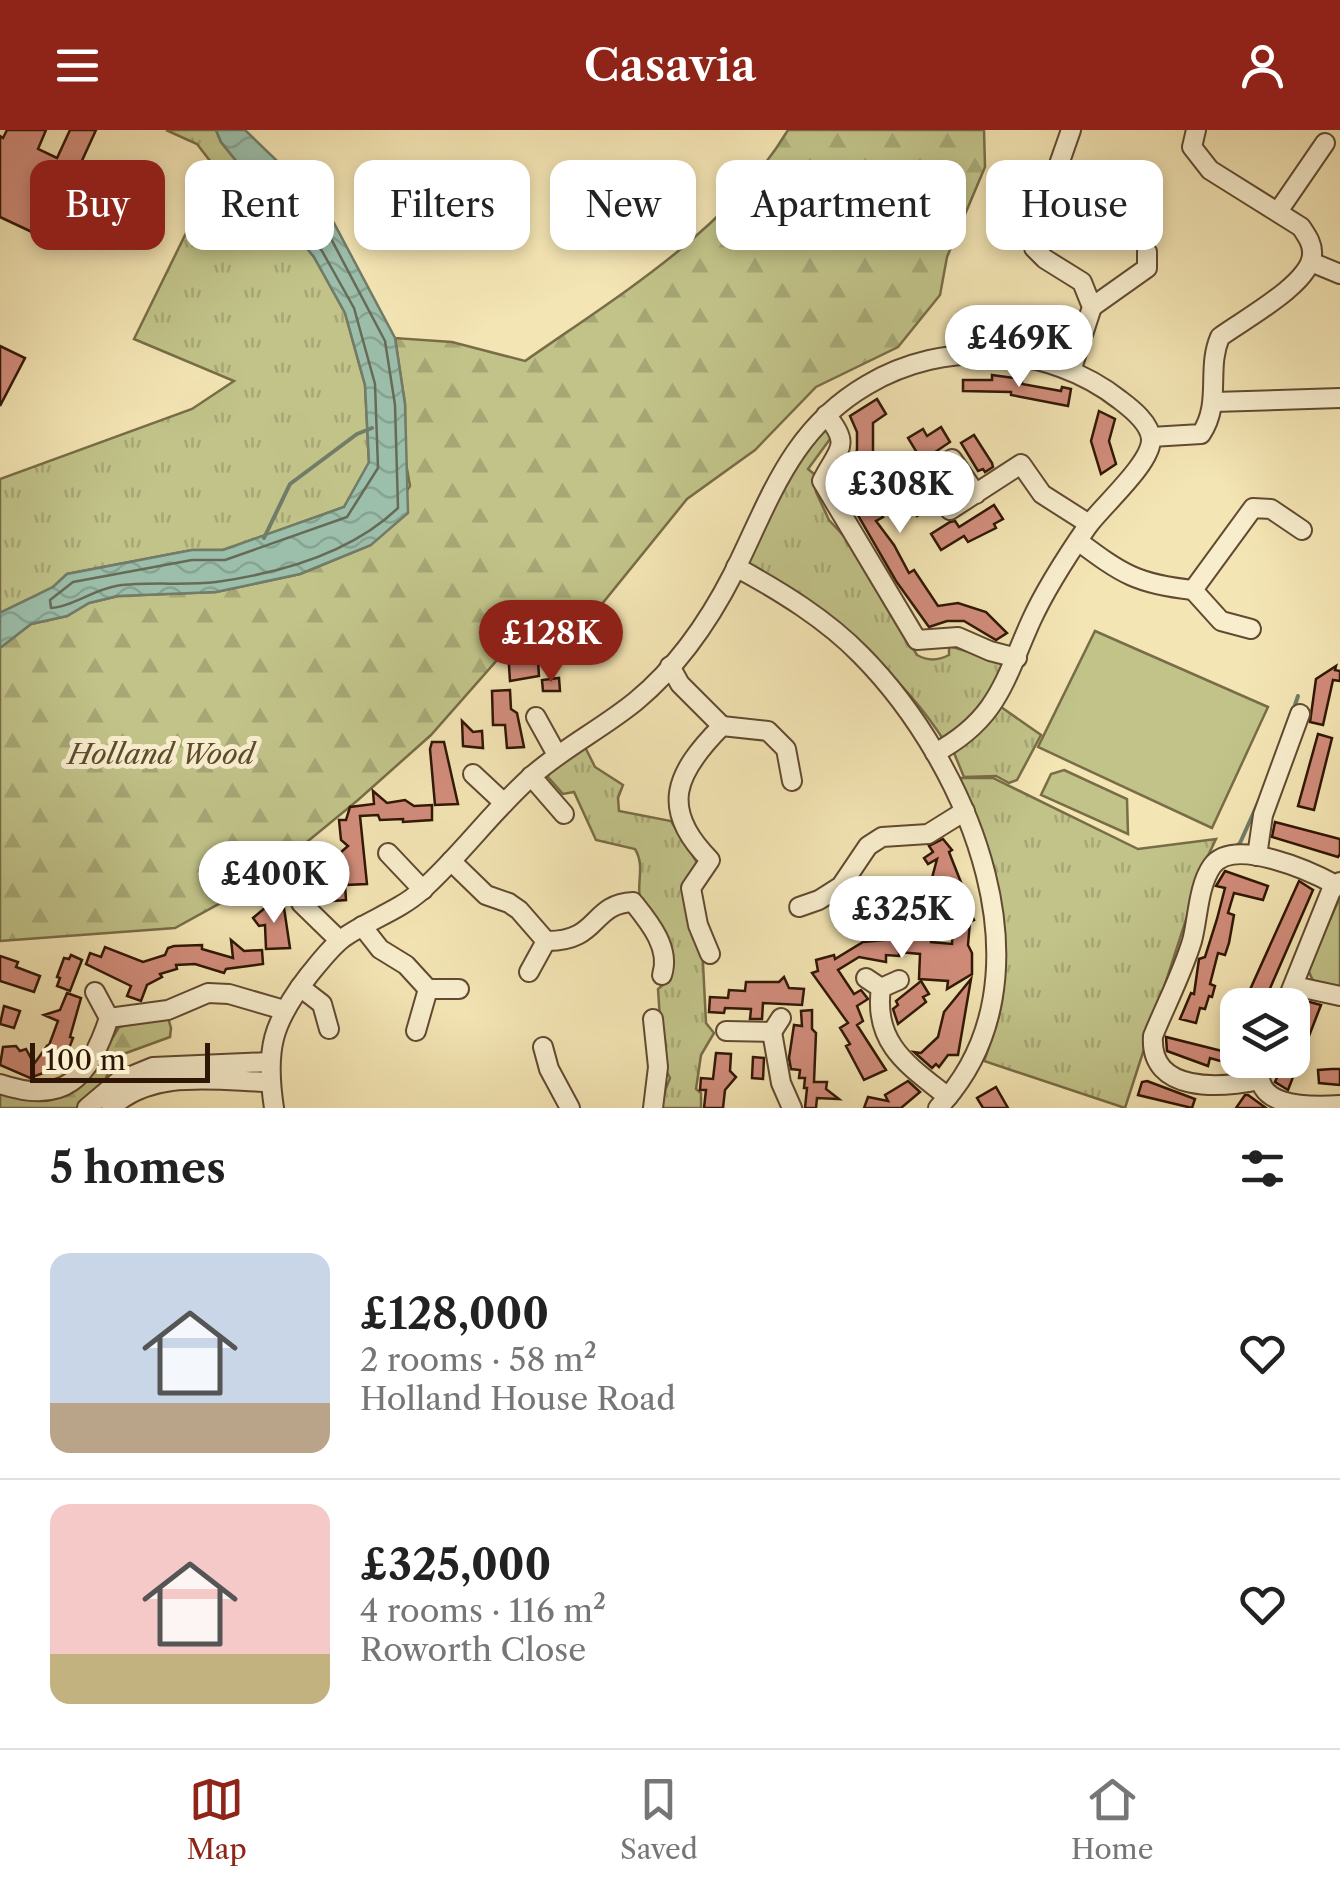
<!DOCTYPE html>
<meta charset="utf-8">
<style>
body{margin:0;font-family:"Libre Caslon Text",serif;background:#f2f2f2;color:#222;height:100vh;display:flex;flex-direction:column;font-size:38px;white-space:nowrap}
*{box-sizing:border-box;margin:0}
p{font-size:32px;color:#767676}
.icon{flex:none;width:55px;height:55px;fill:none;stroke:currentColor;stroke-width:2;stroke-linecap:round;stroke-linejoin:round}
.map{position:relative;height:978px;overflow:hidden}
.side{display:flex;flex-direction:column;background:#fff;flex:1}
.side>*{flex:none}
.guide{position:absolute;left:30px;top:30px;width:1280px;height:90px;display:flex;gap:20px}
.buttons{position:absolute;left:1220px;top:858px;display:grid;gap:20px}
.buttons a{display:grid;place-items:center;width:90px;height:90px;border-radius:20px;background:#fff;box-shadow:0 5px 15px #0003;font-size:50px}
.scale{position:absolute;left:30px;bottom:25px;width:180px;box-sizing:border-box;padding-left:10px;border:5px solid #301705;border-top:0;font-size:28px;line-height:35px;white-space:nowrap;color:#301705;-webkit-text-stroke:8px #f8eece;paint-order:stroke}
.price{position:absolute;translate:-50% -85px;padding:0 22px;border-radius:35px;background:#fff;color:#222;font-size:32px;line-height:65px;filter:drop-shadow(0 2px 5px #0008)}
.price::after{content:'';position:absolute;left:50%;top:60px;width:30px;height:22px;margin-left:-15px;background:inherit;clip-path:polygon(0 0,100% 0,50% 100%)}
.price.selected{background:#8f2418;color:#fff}
ul{padding:0;list-style:none}
li{display:flex;align-items:center;gap:30px;height:250px;padding:0 50px}
li+li{border-top:2px solid #e0e0e0}
li span{display:grid;place-items:center;flex:none;width:280px;height:200px;border-radius:20px;color:#555}
li>.icon{margin-inline-start:auto}
span .icon{width:120px;height:120px;fill:#fffc;stroke-width:1}
li b{font-size:42px}
h2{display:flex;justify-content:space-between;align-items:center;height:120px;padding:0 50px;font-size:42px}
.tag{padding:0 35px;border-radius:20px;background:#fff;box-shadow:0 5px 15px #0003;font-size:35px;line-height:90px}
.tag.selected{background:#8f2418;color:#fff}
header{display:flex;justify-content:space-between;align-items:center;height:130px;padding:0 50px;background:#8f2418;color:#fff;font-size:45px;font-weight:600}
.dock{display:flex;justify-content:space-around;align-items:center;height:140px;border-top:2px solid #e0e0e0;background:#fff;font-size:28px;color:#767676}
.dock a{display:grid;justify-items:center;gap:5px}
.dock .selected{color:#8f2418}
.map>svg:first-child{display:block}
.grass{fill:url(#grass-tufts);stroke:#786d47;stroke-width:2.5}
.forest{fill:url(#forest-firs);stroke:#786d47;stroke-width:2.5}
.park{fill:#c1c389;stroke:#786d47;stroke-width:2.5}
.water{fill:url(#water-waves);stroke:#717c69;stroke-width:2.5}
.lines{fill:none;stroke-linecap:round;stroke-linejoin:round}
.shore{stroke:#666b58;stroke-width:2.5}
.stream{stroke:#717c69;stroke-width:4}
.building{fill:#d28d7c;stroke:#301705;stroke-width:2.5}
.minor-casing{stroke:#614a31;stroke-width:22}
.minor{stroke:#f8eece;stroke-width:18}
.labels{text-anchor:middle;dominant-baseline:central;stroke-width:10;stroke-linejoin:round;paint-order:stroke}
.park-label{font-size:28px;font-style:italic;fill:#5c4b2d;stroke:#f8eece}
</style>
<header><svg class="icon" aria-label="menu" viewBox="0 0 24 24"><path d="M4 6h16M4 12h16M4 18h16"/></svg>Casavia<svg class="icon" aria-label="person" viewBox="0 0 24 24"><circle cx="12" cy="8" r="4"/><path d="M4 21q1-7 8-7t8 7"/></svg></header>
<div class="map">
<svg width="1340" height="978" viewBox="0 0 1340 978">
<defs>
<pattern id="grass-tufts" width="24" height="20" patternUnits="userSpaceOnUse" patternTransform="scale(2.5)"><rect width="24" height="20" fill="#c1c389"/><path d="M3 7l-1-3M5 7V3M7 7l1-3M15 17l-1-3M17 17v-4M19 17l1-3" fill="none" stroke="#a6a775"/></pattern>
<pattern id="forest-firs" width="22" height="20" patternUnits="userSpaceOnUse" patternTransform="scale(2.5)"><rect width="22" height="20" fill="#c1c389"/><path d="M5 1l3.5 6h-7zM16 11l3.5 6h-7z" fill="#a6a775"/></pattern>
<pattern id="water-waves" width="16" height="10" patternUnits="userSpaceOnUse" patternTransform="scale(2.5)"><rect width="16" height="10" fill="#9cbfab"/><path d="M0 5q4-4 8 0t8 0" fill="none" stroke="#87a392"/></pattern>
</defs>
<rect width="100%" height="100%" fill="#f4e5b4"/>
<filter id="stains"><feTurbulence type="fractalNoise" baseFrequency=".002" numOctaves="4"/><feColorMatrix values="0 0 0 0 .2 0 0 0 0 .09 0 0 0 0 .02 0 0 0 .5 -.17"/></filter>
<radialGradient id="worn" r=".72"><stop offset=".6" stop-color="#630" stop-opacity="0"/><stop offset="1" stop-color="#630" stop-opacity=".3"/></radialGradient>
<g class="grass">
<path d="M166 0H216L221 12 314 127 345 183 365 255 369 333 344 377 223 420H192L67 444 53 457 0 483V349L192 279 234 251 134 209 217 40 197 14Z"/>
<path d="M822 296 830 300V309L808 339 814 344 816 362 829 390 868 432 878 461 917 525C928 531 937 531 949 525V516L1010 534 989 571 945 612C892 529 824 489 746 434L784 350Z"/>
<path d="M1001 577 1041 605 1017 650 1009 653 996 646 964 647 954 623Z"/>
<path d="M583 613 595 637 623 655 618 668 619 681 671 691 698 734 706 893 714 903 701 925 696 959 701 963V978H658L670 948 663 934 658 859 669 850C666 824 648 800 641 774 635 755 646 737 635 719L596 710 574 662 563 664 548 647V640Z"/>
<path d="M960 648H993L1138 719 1216 709 1204 734 1125 978 984 931C989 916 995 901 999 886 1018 805 985 723 960 648Z"/>
</g>
<g class="forest">
<path d="M788 0H984L985 37 947 127 940 165 898 217 816 257 755 320 687 369 593 485 527 496 431 605 358 670 257 753 175 798 0 811V518L31 494 67 486 89 473 118 466 216 462 300 444 371 415 410 356 405 328V274L395 208 452 212 525 231C619 165 727 101 788 0Z"/>
<path d="M167 884 171 898 170 907 115 927 105 950 77 978H0V960L28 967 95 937 119 897Z"/>
</g>
<g class="park">
<path d="M1095 501 1268 577 1212 698 1038 617Z"/>
<path d="M1064 640 1127 669 1128 704 1041 665 1051 644Z"/>
<path d="M1340 767V861L1315 855 1308 840Z"/>
</g>
<path class="water" d="M216 0H245L326 78 395 208 405 274 408 383 371 415 300 444 216 462 118 466 89 473 67 486 31 494 0 518V483L53 457 67 444 192 420H223L344 377 369 332 365 255 345 183 314 127 221 12Z"/>
<g class="lines">
<path class="shore" d="M264 33 318 84 385 211 395 275 398 378C351 423 280 443 216 452 183 456 149 451 116 456 93 460 71 477 51 478L50 470 73 452 192 430H225L347 387 378 338 375 254 354 178 322 121 257 40 258 34Z"/>
<g class="stream">
<path d="M264 408 290 354 357 304 372 298"/>
<path d="M1293 581 1298 566"/>
<path d="M1235 717 1240 713 1262 664"/>
</g>
</g>
<g class="building">
<path d="M7 0H46L38 19 57 28 70 0H96L80 35 101 45 66 118 0 87V6L3 8Z"/>
<path d="M120 55 143 66 126 101 103 91Z"/>
<path d="M0 216 25 228 0 276Z"/>
<path d="M992 245 1022 249V254L1061 261 1062 257 1071 259 1068 276 1011 265V262L963 261V250H992Z"/>
<path d="M877 269 886 284 873 293V324L860 351 883 387 876 391 894 415 909 443 914 440 938 476 958 473 986 482 1007 503 996 510 964 491H947L929 497 896 451 837 349 850 336 857 320V302L850 286Z"/>
<path d="M1099 281 1115 289 1109 311 1116 334 1101 344 1091 311Z"/>
<path d="M941 297 950 312 922 331 908 308 923 299 927 306Z"/>
<path d="M974 305 992 333 993 337 985 342 983 339 978 341 961 313Z"/>
<path d="M915 336 934 375 917 386 899 357 905 353 900 345Z"/>
<path d="M994 375 1003 389 994 394 996 398 968 412 964 406 941 420 931 404 950 392 955 391 959 397Z"/>
<path d="M508 521 520 533 538 531 539 546 510 551Z"/>
<path d="M1336 536 1335 540 1340 541V551L1333 550 1323 595 1310 592 1316 549Z"/>
<path d="M559 548 560 561H543L542 550Z"/>
<path d="M510 560 511 579 517 583 524 617 507 618 505 595H493L492 561Z"/>
<path d="M462 591 473 602 482 601 483 618 463 616Z"/>
<path d="M1318 604 1332 608 1314 680 1298 676Z"/>
<path d="M432 612H444L458 674 435 675 430 619Z"/>
<path d="M373 661 387 673 405 670 414 676 432 675V690L403 692V689L380 690 378 685 360 686 367 754 345 755 346 770 333 771 332 749 288 753 287 739 292 738V734L306 733 307 727 315 722 324 726V737L348 716 341 710 339 690H346L350 677 374 674Z"/>
<path d="M1275 692 1340 709V724L1338 727 1272 707Z"/>
<path d="M943 709 952 720 949 722 962 755 957 758 974 790 970 792 968 815 972 823V844L947 859 948 851 919 849 920 824 899 822V826L886 825V832L859 827 838 840 854 864 861 860 868 869 857 876 863 891 857 895 886 940 864 950 846 916 850 914 840 898 848 893 812 843 818 841 816 830 834 825 835 829 863 812 893 809 894 802 930 803 931 812 952 814 954 780 942 781 938 774 951 767 940 748H932L937 729 928 734 924 728 933 722 929 716Z"/>
<path d="M1225 741 1268 756 1263 770 1234 763 1228 783 1234 785 1229 813 1225 825 1218 823 1210 854 1215 856 1212 867 1209 866 1205 879 1200 878 1196 893 1180 889 1191 863 1194 864 1199 829 1205 827 1217 789 1225 758 1216 756Z"/>
<path d="M1299 751 1313 760 1268 863 1263 875 1244 873Z"/>
<path d="M278 767 279 779 284 778 290 818 266 819 265 795 259 796 253 788Z"/>
<path d="M231 810 244 821 262 820 263 834 226 839 224 843 195 834 176 835 177 839 160 844 162 847 147 855 141 871 127 866 131 856 86 834 90 823 101 827 105 817 143 832 165 825 168 818 174 816 202 815V819L233 828Z"/>
<path d="M71 825 82 830 70 861 57 856 60 848 57 847 64 828 69 829Z"/>
<path d="M0 826 18 832 16 837 40 846 34 862 0 851Z"/>
<path d="M784 847 789 858 804 859 802 875 763 873 762 889H750L751 879 725 878 724 883 709 882 710 867 728 868 729 860 745 861 746 852H779Z"/>
<path d="M971 849 958 925H948L939 937 936 934 932 938 914 922 921 923 938 907 944 882Z"/>
<path d="M921 851 929 864 923 867 926 872 898 894 893 879 898 875 896 871Z"/>
<path d="M67 863 81 868 70 907 73 908 65 929 49 923 54 939 30 948 0 935 3 917 16 916 20 921 26 919 34 934 47 916 48 918 58 891 44 885 60 880Z"/>
<path d="M1306 871 1321 875 1288 960 1275 952 1285 930H1292V910L1305 883 1302 882Z"/>
<path d="M4 876 20 881 14 898 0 894Z"/>
<path d="M812 880V899L816 903 814 952H827L826 959 839 969 817 968 816 978H805L807 958H804L805 948H799L800 940 791 939 789 928 794 895 802 896 801 881Z"/>
<path d="M1238 895V930H1245V940L1231 942V934L1210 928 1208 936 1167 921 1166 907 1226 922Z"/>
<path d="M716 923 731 924 730 941 736 947 725 960 723 978H704L706 960H700L701 948 713 949Z"/>
<path d="M753 927 764 928 763 949 752 948Z"/>
<path d="M1332 939H1340V955L1319 953 1318 940Z"/>
<path d="M908 951 920 962 901 978H864L868 967 888 971 885 965Z"/>
<path d="M1147 951 1195 969 1192 978 1138 965 1142 952Z"/>
<path d="M996 957 1008 978H983L977 968Z"/>
<path d="M1245 965H1248L1266 978H1236Z"/>
</g>
<g class="lines">
<defs>
<g id="minor">
<path d="M1071 0 1033 108 1034 118 1045 129 1082 152 1092 177 1071 241"/>
<path d="M1279 80 1325 13"/>
<path d="M1311 132 1340 144"/>
<path d="M1092 177 1147 138V122"/>
<path d="M1214 272 1340 268"/>
<path d="M826 285C853 316 837 320 822 351L917 510 958 507 990 521 1017 528"/>
<path d="M1151 307 1201 304C1222 273 1206 239 1220 207 1243 190 1310 154 1312 125 1313 114 1307 106 1301 97L1210 40 1192 17 1196 0"/>
<path d="M976 364 952 329 932 343 950 380 1021 334 1042 364 1089 394"/>
<path d="M1078 411C1122 444 1137 454 1193 460L1253 378 1271 379 1302 400"/>
<path d="M736 437C780 461 826 489 861 525 969 634 1060 850 938 978"/>
<path d="M1193 460 1221 491 1251 499"/>
<path d="M670 536 680 554 722 596C675 643 659 679 710 730L691 758 698 795 710 824"/>
<path d="M536 587 557 625"/>
<path d="M722 596 768 601 786 619 792 651"/>
<path d="M473 644 504 673"/>
<path d="M531 646 564 684"/>
<path d="M388 723 423 760"/>
<path d="M1257 726 1263 685 1300 584"/>
<path d="M451 731 486 765 509 773 519 780 546 811 529 842"/>
<path d="M301 773 339 810"/>
<path d="M799 777 819 770 841 756 868 716 882 707 928 704 965 681"/>
<path d="M362 796 380 819 406 835 428 859 416 901"/>
<path d="M546 811C600 812 590 774 633 772 649 792 671 818 662 845"/>
<path d="M866 848 881 858 899 850"/>
<path d="M1294 856 1340 866"/>
<path d="M300 857 322 874 329 899"/>
<path d="M881 858C873 914 909 936 948 967"/>
<path d="M428 859H459"/>
<path d="M95 862 109 888"/>
<path d="M1285 875 1331 761 1340 752"/>
<path d="M653 889 658 937 653 978"/>
<path d="M726 901 772 902 781 888"/>
<path d="M772 902 781 953 792 978"/>
<path d="M543 917 549 939 570 978"/>
<path d="M1262 930C1247 978 1307 977 1340 975"/>
<path d="M1260 950C1221 958 1149 964 1153 906 1166 874 1182 844 1192 811 1198 789 1198 756 1212 736 1234 706 1312 742 1336 755"/>
<path d="M0 954C65 976 89 948 109 888L168 880 208 863 229 864 284 880"/>
<path d="M87 978 119 951 153 937 269 932"/>
<path d="M111 978C151 938 219 951 270 952"/>
<path d="M274 978C265 919 272 893 309 845 319 833 330 818 343 808 368 790 399 781 422 760 462 724 493 680 533 645 565 617 603 598 636 571 677 537 709 491 733 444 770 370 790 300 867 255 944 209 1049 214 1120 270 1132 279 1150 293 1151 309 1152 333 1102 376 1087 397 1067 426 1046 458 1031 491 1004 551 998 589 935 623"/>
</g>
</defs>
<use href="#minor" class="minor-casing"/>
<use href="#minor" class="minor"/>
</g>
<g class="labels">
<g class="park-label">
<text x="161" y="624">Holland Wood</text>
</g>
</g>
<rect width="100%" height="100%" filter="url(#stains)"/>
<rect width="100%" height="100%" fill="url(#worn)"/>
</svg>
<div class="buttons">
<a><svg class="icon" aria-label="layers" viewBox="0 0 24 24"><path d="M12 4l9 5-9 5-9-5zM3 14l9 5 9-5"/></svg></a>
</div>
<div class="scale">100 m</div>
<b class="price" style="left:1019px;top:260px">£469K</b>
<b class="price" style="left:900px;top:406px">£308K</b>
<b class="price selected" style="left:551px;top:555px">£128K</b>
<b class="price" style="left:274px;top:796px">£400K</b>
<b class="price" style="left:902px;top:831px">£325K</b>
<div class="guide">
<a class="tag selected">Buy</a>
<a class="tag">Rent</a>
<a class="tag">Filters</a>
<a class="tag">New</a>
<a class="tag">Apartment</a>
<a class="tag">House</a>
</div>
</div>
<section class="side">
<h2>5 homes<svg class="icon" aria-label="filters" viewBox="0 0 24 24"><path d="M4 7h16M4 17h16"/><circle cx="9" cy="7" r="2"/><circle cx="15" cy="17" r="2"/></svg></h2>
<ul>
<li><span style="background:linear-gradient(#c9d6e8 75%,#b9a48a 0)"><svg class="icon" aria-label="home" viewBox="0 0 24 24"><path d="M3 11l9-7 9 7M6 9v11h12V9"/></svg></span><div><b>£128,000</b><p>2 rooms · 58 m²</p><p>Holland House Road</p></div><svg class="icon" aria-label="heart" viewBox="0 0 24 24"><path d="M12 20l-8-8c-3-5 5-10 8-4 3-6 11-1 8 4z"/></svg></li>
<li><span style="background:linear-gradient(#f6c9c9 75%,#c2b280 0)"><svg class="icon" aria-label="home" viewBox="0 0 24 24"><path d="M3 11l9-7 9 7M6 9v11h12V9"/></svg></span><div><b>£325,000</b><p>4 rooms · 116 m²</p><p>Roworth Close</p></div><svg class="icon" aria-label="heart" viewBox="0 0 24 24"><path d="M12 20l-8-8c-3-5 5-10 8-4 3-6 11-1 8 4z"/></svg></li>
</ul>
</section>
<nav class="dock">
<a class="selected"><svg class="icon" aria-label="map" viewBox="0 0 24 24"><path d="M3 6l6-2 6 2 6-2v14l-6 2-6-2-6 2zM9 4v14M15 6v14"/></svg>Map</a>
<a><svg class="icon" aria-label="saved" viewBox="0 0 24 24"><path d="M7 4h10v16l-5-4-5 4z"/></svg>Saved</a>
<a><svg class="icon" aria-label="home" viewBox="0 0 24 24"><path d="M3 11l9-7 9 7M6 9v11h12V9"/></svg>Home</a>
</nav>
